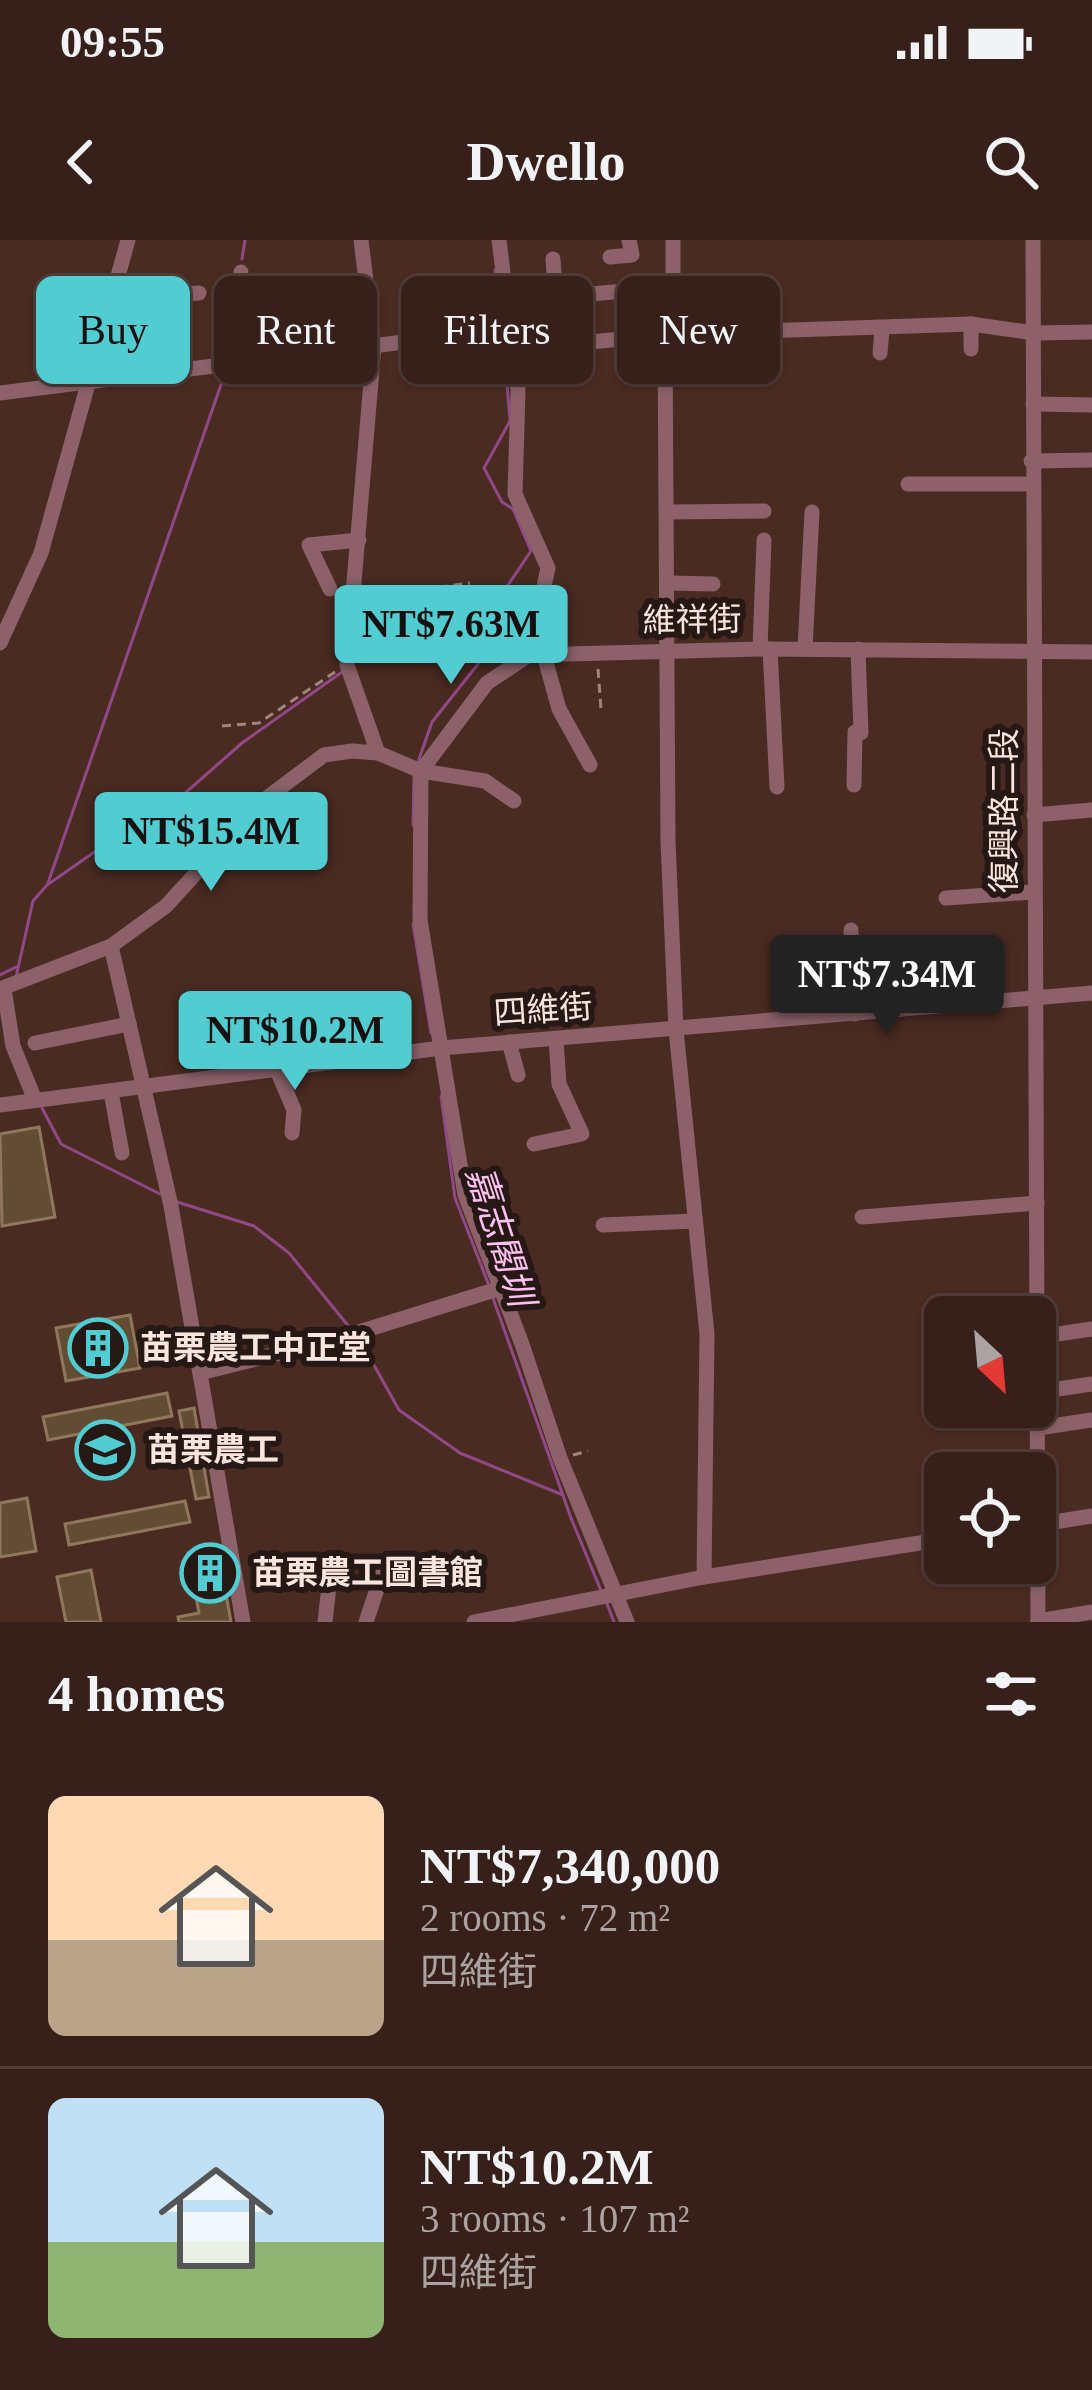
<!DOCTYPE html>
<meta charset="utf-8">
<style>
body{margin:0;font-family:"Times New Roman","Noto Sans TC",serif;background:#3f2823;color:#f1f3f6;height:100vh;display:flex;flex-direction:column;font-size:45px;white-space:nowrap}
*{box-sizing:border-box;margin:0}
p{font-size:39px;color:#aba3a2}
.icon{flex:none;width:66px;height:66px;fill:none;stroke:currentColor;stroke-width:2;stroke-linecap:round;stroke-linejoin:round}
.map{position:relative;height:1382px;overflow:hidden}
.side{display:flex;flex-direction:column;background:#38201a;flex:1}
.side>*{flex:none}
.banner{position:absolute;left:36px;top:36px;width:1020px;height:108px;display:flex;gap:24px}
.needle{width:78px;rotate:154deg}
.fabs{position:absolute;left:924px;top:1056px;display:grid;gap:24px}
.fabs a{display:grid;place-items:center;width:132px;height:132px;border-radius:18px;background:#38201a;box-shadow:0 3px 9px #0004,0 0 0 3px #523e39;font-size:60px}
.price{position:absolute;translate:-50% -102px;padding:0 27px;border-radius:12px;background:#51ccd1;color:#111;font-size:39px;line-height:78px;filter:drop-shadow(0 3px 6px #0008)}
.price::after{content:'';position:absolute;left:50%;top:72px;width:36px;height:27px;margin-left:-18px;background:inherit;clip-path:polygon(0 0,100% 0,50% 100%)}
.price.active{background:#222;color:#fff}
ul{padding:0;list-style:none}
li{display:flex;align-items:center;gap:36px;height:300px;padding:0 48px}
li+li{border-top:3px solid #523e39}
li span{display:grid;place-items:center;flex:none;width:336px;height:240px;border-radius:18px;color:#555}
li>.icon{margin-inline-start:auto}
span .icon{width:144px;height:144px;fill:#fffc;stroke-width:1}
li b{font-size:51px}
h2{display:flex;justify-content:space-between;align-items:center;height:144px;padding:0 48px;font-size:51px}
.pill{padding:0 42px;border-radius:18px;background:#38201a;box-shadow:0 3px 9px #0004,0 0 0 3px #523e39;font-size:42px;line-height:108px}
.pill.active{background:#51ccd1;color:#111}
.status{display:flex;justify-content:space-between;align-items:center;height:84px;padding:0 60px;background:#38201a;direction:ltr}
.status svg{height:33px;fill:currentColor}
header{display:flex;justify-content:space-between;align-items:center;height:156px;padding:0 48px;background:#38201a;font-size:54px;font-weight:700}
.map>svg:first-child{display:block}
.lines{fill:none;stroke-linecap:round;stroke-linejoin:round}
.stream{stroke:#914986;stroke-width:3}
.building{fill:#624c33;stroke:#8f775c;stroke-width:3}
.path{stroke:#9f857e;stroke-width:3;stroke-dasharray:9 6;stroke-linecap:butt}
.minor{stroke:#8c616a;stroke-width:15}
.labels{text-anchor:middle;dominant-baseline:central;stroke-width:12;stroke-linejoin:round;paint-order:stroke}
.street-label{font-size:33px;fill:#f9e4de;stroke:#261814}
.poi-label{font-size:33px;font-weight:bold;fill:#f9e4de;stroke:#261814;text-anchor:start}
.water-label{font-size:36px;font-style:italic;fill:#fdc0f1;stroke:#261814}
</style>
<div class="status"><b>09:55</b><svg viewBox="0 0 49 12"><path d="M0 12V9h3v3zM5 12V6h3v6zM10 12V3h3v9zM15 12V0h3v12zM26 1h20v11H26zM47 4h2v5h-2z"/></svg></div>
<header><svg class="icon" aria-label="back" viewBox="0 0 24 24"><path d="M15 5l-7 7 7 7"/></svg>Dwello<svg class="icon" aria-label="search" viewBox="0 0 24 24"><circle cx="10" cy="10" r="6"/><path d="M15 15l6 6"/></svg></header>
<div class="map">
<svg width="1092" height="1382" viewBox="0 0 1092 1382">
<rect width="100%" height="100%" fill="#4a2b22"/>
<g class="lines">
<g class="stream">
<path d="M242 19 245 0"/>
<path d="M495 30 503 92"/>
<path d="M417 525 432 482 482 419 498 360 531 311 513 269 502 262 484 228 510 181 504 108"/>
<path d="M413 585 414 534"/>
<path d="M48 643 224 136"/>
<path d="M413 684 431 793"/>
<path d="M0 735 16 727"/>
<path d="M16 737 33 661 47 645 106 604 150 584 242 503 342 432"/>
<path d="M441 856 455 958 488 1043"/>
<path d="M42 868 61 904 160 954"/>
<path d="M174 961 254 986 289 1013 350 1088"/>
<path d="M493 1058 571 1278 602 1353"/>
<path d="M360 1100 399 1170 460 1213 563 1255"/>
<path d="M606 1361 614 1382"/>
</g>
</g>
<g class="building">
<path d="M39 887 55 977 2 986 0 894Z"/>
<path d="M130 1075 140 1128 66 1141 56 1088Z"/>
<path d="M167 1153 172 1176 48 1200 43 1177Z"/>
<path d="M194 1168 209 1257 196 1259 179 1171Z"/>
<path d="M27 1258 36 1311 0 1317V1263Z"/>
<path d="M185 1261 190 1282 69 1305 65 1284Z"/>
<path d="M218 1309 231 1382H179L178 1377 199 1373 188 1313Z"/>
<path d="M91 1330 101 1382H66L57 1337Z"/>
</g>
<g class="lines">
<g class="path">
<path d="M430 112 445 143"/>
<path d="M364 357 470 343"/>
<path d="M598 429 601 469"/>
<path d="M222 486 259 483 335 432"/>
<path d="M289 555 293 589"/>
<path d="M573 1215 588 1211"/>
</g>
<g class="minor">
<path d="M361 0 374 106 347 425 378 513"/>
<path d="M499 0 518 151 515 254 548 328 529 415"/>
<path d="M673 0V94"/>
<path d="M1033 0 1038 1382"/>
<path d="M610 17 632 15 629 0"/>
<path d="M553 19 559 105"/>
<path d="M556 57 625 51"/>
<path d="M113 59 199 53"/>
<path d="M971 84V109"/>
<path d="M665 97 668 601 676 790 707 1094 704 1337"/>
<path d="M880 113 882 90"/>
<path d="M228 126 241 32"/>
<path d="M0 153 475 93 524 105H559L673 94 971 84 1034 93 1092 92"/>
<path d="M1033 164 1092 165"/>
<path d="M1031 221 1092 220"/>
<path d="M908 244H1033"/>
<path d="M669 272 764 271"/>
<path d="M669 343 713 344"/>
<path d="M330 349 309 305 359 300"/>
<path d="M0 403 41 313 128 0"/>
<path d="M760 409 764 300"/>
<path d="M770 409 777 547"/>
<path d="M805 409 812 272"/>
<path d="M544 415 559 469 590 525"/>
<path d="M421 531 420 680 465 955 522 1104 560 1218 627 1382"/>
<path d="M421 531 487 443 529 415 760 409 1092 412"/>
<path d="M854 545 855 492 861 493 858 409"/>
<path d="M1034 575 1092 570"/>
<path d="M946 658 1034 652"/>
<path d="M851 690 855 774"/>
<path d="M111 706 171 966 243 1382"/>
<path d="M0 749 111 706 166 666 260 563 324 515 352 511 378 513 421 531 485 541 514 561"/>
<path d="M4 749 13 806 35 860"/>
<path d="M509 802 518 835"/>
<path d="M35 803 129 784"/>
<path d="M277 830 294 870 292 893"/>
<path d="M111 852 122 913"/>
<path d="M0 865 441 808 1092 753"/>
<path d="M534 904 582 894 559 844 556 799"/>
<path d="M862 977 1037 963"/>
<path d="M603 985 695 981"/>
<path d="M1038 1097 1092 1089"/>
<path d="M200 1133 343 1097 501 1048"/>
<path d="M1038 1152 1092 1144"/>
<path d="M1038 1188 1092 1180"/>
<path d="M1035 1285 1092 1276"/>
<path d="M1038 1381 1092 1372"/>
<path d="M325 1382 329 1346"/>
<path d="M366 1382 384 1328"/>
<path d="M474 1382 704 1337 945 1299"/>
</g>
</g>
<defs>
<symbol id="building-ring" viewBox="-11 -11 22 22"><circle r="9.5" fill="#261814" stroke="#51ccd1" stroke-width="1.5"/><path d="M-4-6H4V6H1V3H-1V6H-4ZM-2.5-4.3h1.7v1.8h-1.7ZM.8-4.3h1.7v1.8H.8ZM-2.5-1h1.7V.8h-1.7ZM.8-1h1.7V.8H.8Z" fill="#51ccd1"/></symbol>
<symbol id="school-ring" viewBox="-11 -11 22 22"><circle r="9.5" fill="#261814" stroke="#51ccd1" stroke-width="1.5"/><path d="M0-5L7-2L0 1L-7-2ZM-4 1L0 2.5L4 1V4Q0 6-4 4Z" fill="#51ccd1"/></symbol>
</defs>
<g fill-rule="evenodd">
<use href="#building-ring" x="65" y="1075" width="66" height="66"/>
<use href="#school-ring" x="72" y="1177" width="66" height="66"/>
<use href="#building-ring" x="177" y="1300" width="66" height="66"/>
</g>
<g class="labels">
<g class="street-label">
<text transform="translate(692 380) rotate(-1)">維祥街</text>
<text transform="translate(1004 571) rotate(-90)">復興路二段</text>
<text transform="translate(543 770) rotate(-4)">四維街</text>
</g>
<g class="poi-label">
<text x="140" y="1108">苗栗農工中正堂</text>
<text x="147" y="1210">苗栗農工</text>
<text x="252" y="1333">苗栗農工圖書館</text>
</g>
<g class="water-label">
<text transform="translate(500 996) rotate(72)">嘉志閣圳</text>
</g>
</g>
</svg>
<div class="fabs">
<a><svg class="needle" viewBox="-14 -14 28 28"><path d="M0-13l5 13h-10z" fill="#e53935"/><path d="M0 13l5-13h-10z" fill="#aba3a2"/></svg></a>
<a><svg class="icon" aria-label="locate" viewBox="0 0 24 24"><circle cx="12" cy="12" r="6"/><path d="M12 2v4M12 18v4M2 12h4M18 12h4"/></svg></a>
</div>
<b class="price" style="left:451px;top:447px">NT$7.63M</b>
<b class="price" style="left:211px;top:654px">NT$15.4M</b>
<b class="price active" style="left:887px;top:797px">NT$7.34M</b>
<b class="price" style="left:295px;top:853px">NT$10.2M</b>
<div class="banner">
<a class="pill active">Buy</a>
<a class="pill">Rent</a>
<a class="pill">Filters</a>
<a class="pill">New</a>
</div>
</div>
<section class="side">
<h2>4 homes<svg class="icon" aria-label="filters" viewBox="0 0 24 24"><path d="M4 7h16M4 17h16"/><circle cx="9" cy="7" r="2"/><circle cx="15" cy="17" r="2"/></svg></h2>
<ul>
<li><span style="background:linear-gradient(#ffd9b3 60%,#b9a48a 0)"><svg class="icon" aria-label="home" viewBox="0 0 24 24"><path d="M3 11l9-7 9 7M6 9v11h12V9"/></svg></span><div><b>NT$7,340,000</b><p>2 rooms · 72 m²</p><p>四維街</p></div></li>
<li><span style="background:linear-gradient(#bfe0f5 60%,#8fb573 0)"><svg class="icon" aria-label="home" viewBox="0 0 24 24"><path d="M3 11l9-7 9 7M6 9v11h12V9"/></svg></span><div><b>NT$10.2M</b><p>3 rooms · 107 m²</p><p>四維街</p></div></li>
</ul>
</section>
